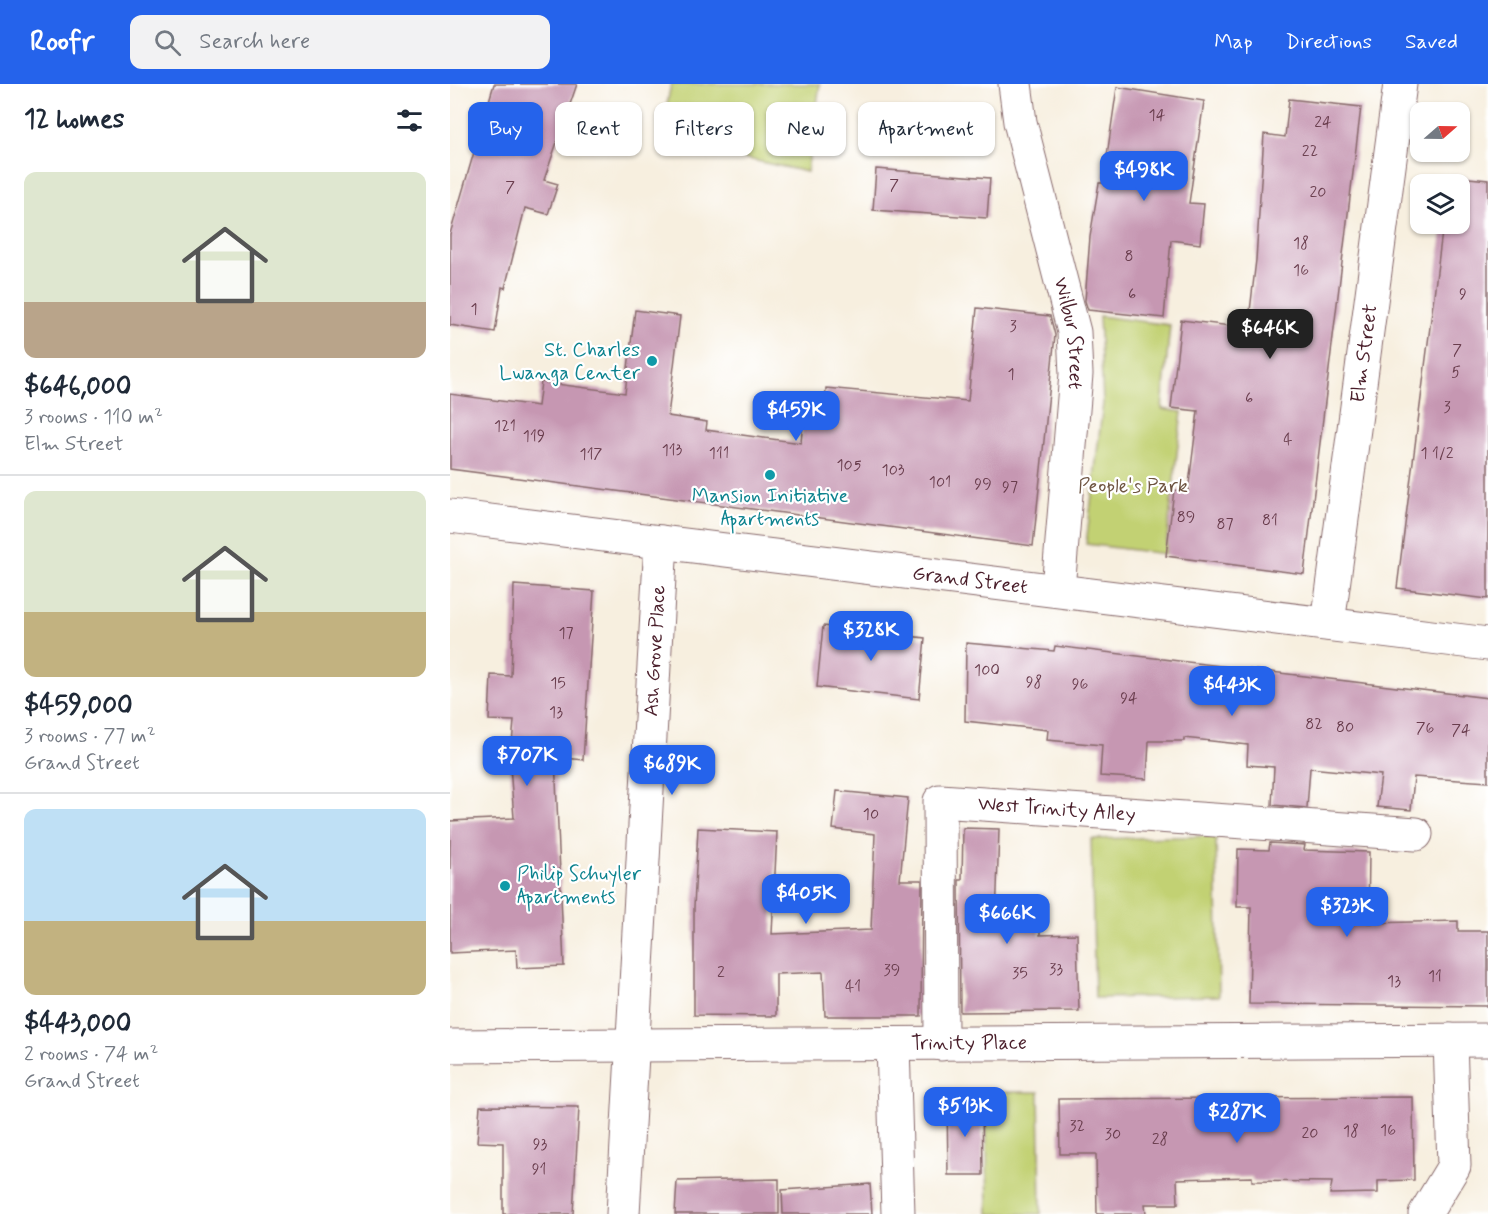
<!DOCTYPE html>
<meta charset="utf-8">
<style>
body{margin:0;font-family:Mynerve,sans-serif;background:#f2f2f3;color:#1f2937;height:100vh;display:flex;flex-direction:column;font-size:22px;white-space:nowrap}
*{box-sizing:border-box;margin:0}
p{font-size:20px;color:#747a83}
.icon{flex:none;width:33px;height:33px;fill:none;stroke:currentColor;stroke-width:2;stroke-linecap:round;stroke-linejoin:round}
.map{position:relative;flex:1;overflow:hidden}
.sheet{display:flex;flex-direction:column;background:#fff;width:450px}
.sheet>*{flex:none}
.hud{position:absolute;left:18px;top:18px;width:570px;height:54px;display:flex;gap:12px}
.needle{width:39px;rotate:70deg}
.fabs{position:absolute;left:960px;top:18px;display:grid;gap:12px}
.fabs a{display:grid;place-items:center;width:60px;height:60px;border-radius:12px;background:#fff;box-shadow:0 2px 4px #0004;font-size:30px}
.price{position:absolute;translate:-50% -51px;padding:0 14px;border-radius:12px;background:#2563eb;color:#fff;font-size:20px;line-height:39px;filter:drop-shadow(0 2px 3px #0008)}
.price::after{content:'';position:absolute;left:50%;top:36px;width:18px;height:14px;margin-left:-9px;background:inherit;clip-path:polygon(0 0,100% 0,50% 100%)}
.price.active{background:#222;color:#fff}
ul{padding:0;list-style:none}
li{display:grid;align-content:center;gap:12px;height:318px;padding:0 24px}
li+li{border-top:2px solid #e0e1e3}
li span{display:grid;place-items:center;height:186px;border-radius:12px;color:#555}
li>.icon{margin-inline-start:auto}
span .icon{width:108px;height:108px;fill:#fffc;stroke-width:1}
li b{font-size:26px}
h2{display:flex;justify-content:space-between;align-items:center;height:72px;padding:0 24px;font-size:26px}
.tag{padding:0 21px;border-radius:12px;background:#fff;box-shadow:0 2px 4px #0004;font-size:21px;line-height:54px}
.tag.active{background:#2563eb;color:#fff}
header{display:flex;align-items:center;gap:36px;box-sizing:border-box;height:84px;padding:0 30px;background:#2563eb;color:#fff}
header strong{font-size:28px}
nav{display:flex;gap:33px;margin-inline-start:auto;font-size:21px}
.search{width:420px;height:54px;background:#f2f2f3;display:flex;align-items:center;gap:15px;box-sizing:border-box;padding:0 21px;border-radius:12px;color:#747a83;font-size:22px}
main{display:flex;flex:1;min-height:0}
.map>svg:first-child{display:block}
.green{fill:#c2d173;stroke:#86784f;stroke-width:1.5}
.building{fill:#c697b2}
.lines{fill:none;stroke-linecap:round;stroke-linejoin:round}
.minor-casing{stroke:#87686a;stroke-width:35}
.minor{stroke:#fff;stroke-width:33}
.culture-dot{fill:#0f9aa8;stroke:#fff;stroke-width:2}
.labels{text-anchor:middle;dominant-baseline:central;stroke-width:4.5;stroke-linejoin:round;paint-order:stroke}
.number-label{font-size:16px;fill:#693d4d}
.street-label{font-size:20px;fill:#4a1f2b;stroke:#fff}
.culture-label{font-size:20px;fill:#0d838f;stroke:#fff;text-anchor:end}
.park-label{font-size:20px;fill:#6e5441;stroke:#fff}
</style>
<header>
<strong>Roofr</strong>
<div class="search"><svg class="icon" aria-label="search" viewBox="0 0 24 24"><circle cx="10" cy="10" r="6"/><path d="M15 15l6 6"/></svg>Search here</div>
<nav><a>Map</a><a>Directions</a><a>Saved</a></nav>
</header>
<main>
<section class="sheet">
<h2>12 homes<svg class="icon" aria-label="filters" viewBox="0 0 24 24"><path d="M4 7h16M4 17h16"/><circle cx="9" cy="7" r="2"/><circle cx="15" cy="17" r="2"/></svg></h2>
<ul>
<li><span style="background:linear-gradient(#dfe7d0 70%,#b9a48a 0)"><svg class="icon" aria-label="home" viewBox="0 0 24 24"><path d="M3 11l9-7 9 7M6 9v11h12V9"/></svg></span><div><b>$646,000</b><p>3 rooms · 110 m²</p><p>Elm Street</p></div></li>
<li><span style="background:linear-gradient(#dfe7d0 65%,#c2b280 0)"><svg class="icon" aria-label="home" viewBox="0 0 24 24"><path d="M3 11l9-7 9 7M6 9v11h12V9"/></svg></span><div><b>$459,000</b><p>3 rooms · 77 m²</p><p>Grand Street</p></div></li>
<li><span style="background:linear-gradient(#bfe0f5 60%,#c2b280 0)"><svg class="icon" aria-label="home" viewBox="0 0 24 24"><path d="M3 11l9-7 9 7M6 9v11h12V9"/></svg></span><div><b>$443,000</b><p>2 rooms · 74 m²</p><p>Grand Street</p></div></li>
</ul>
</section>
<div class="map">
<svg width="1038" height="1130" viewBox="0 0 1038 1130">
<rect width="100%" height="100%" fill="#fff"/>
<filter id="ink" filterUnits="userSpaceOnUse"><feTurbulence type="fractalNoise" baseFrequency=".0167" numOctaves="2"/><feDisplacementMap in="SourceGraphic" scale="12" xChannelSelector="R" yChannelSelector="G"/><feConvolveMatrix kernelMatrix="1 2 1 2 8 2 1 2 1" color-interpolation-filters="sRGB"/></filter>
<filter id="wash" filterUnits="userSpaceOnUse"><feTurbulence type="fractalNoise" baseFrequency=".008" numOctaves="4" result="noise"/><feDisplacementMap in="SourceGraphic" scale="24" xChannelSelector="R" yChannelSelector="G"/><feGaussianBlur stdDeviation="1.35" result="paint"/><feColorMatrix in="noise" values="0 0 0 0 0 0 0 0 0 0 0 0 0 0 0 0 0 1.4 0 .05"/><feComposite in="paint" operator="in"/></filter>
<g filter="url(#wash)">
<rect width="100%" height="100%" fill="#f7efdf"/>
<g class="green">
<path d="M221 0H370L357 88 210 56Z"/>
<path d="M649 232 720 241 712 325 732 328 715 470 636 460 653 319Z"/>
<path d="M766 752 769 912 645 914 641 755Z"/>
<path d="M536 1008H589L591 1130H538Z"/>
</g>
<g id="blocks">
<g class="building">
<path d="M44 0H127L94 96 108 100 98 130 75 124 55 204 52 203 45 248 0 241V150Z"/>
<path d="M667 3 754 17 739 119 754 120 750 160 721 156 714 234 638 226 635 217 640 153 649 99H653Z"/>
<path d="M839 15 911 23 854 490 716 472 724 406 738 408 748 327 721 324 731 236 798 244 806 176 814 50 835 53Z"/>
<path d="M426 85 540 94 537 134 423 126Z"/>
<path d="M999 92 1038 96V515L947 504 993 140H1010V100H998Z"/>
<path d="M527 224 600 232 605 251 583 462 0 385V310L88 322 91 298 175 309 185 226 230 232 218 332 257 338 256 346 351 359 354 327 374 329 376 304 518 317Z"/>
<path d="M64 501 144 507 133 676 105 673 114 882 67 884 66 866 0 869V737L64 734 60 682 64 637 39 636 41 591 61 592Z"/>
<path d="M373 542 475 554 469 615 367 603Z"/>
<path d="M516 559 604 567 605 562 1038 614V698L964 693 961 726 927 723 931 691 860 684 857 724 822 721 824 683 797 681 798 661 734 654V657H699L697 695 650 692 652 661 597 656 598 646 515 637Z"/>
<path d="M387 707 458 714 450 796H472L471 932H375L373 888 326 890V932L244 931V823L248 744 327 748 322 850 421 846 425 750 383 745Z"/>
<path d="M513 744 549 745 546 836H590V851L627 850 629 927 510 928 509 796H512Z"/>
<path d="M820 759 855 761 854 766 919 768 918 839 1008 837V847H1038V922L799 920 801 823H787L788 765 819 766Z"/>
<path d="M963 1013 964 1096 928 1097V1109L880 1110 882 1098 802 1097V1093L727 1095 728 1120H695L696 1130H647L646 1070H610L609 1015Z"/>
<path d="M497 1016H532L533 1091H498Z"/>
<path d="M30 1022 129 1023 123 1130H53V1059L27 1058Z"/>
<path d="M329 1095V1130H225L227 1097Z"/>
<path d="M420 1100 422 1130H333L332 1106Z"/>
</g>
</g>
</g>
<g filter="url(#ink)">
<use href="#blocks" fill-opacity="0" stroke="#87686a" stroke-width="1.5"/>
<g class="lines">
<defs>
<g id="minor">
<path id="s1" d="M565 0 570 38 624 248 626 290 608 505"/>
<path id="s2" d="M0 432 1038 560"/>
<path id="s3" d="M878 540 950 0"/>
<path d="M443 960 448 1130"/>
<path id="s4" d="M491 960 490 717 966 750"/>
<path id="s5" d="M0 962 1038 956"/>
<path id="s6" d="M173 1130 211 458"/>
<path d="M975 1130 1004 1082 1000 956"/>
</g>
</defs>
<use href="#minor" class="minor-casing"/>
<use href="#minor" class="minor"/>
</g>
</g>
<g class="culture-dot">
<circle cx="202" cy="277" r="6"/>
<circle cx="320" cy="391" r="6"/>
<circle cx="55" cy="802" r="6"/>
</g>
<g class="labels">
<g class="number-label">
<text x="707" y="31">14</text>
<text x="873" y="38">24</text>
<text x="860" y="67">22</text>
<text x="444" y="101">7</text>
<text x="60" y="103">7</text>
<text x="868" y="108">20</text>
<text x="851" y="159">18</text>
<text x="679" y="172">8</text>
<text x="851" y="186">16</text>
<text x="682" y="210">6</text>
<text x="1013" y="210">9</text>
<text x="24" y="225">1</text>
<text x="563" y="242">3</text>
<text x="1007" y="266">7</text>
<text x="1006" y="288">5</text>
<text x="561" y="290">1</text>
<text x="799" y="314">6</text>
<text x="997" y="323">3</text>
<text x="55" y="342">121</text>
<text x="84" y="352">119</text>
<text x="838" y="355">4</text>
<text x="222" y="366">113</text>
<text x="269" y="369">111</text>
<text x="987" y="369">1 1/2</text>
<text x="141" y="370">117</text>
<text x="399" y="381">105</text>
<text x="443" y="386">103</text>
<text x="490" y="398">101</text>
<text x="533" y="400">99</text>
<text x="560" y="403">97</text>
<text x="736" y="433">89</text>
<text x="820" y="436">81</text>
<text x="775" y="440">87</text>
<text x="116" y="549">17</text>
<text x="537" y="586">100</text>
<text x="584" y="598">98</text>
<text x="108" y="599">15</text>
<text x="630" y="600">96</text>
<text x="679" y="614">94</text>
<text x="106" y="628">13</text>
<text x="864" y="640">82</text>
<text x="895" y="643">80</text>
<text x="975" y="644">76</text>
<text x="1011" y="646">74</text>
<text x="421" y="730">10</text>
<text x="606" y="885">33</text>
<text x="442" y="886">39</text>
<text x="271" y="888">2</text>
<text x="570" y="889">35</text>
<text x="985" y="892">11</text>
<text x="944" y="897">13</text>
<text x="403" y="902">41</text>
<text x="627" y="1042">32</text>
<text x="938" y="1046">16</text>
<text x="901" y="1047">18</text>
<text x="860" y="1049">20</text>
<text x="663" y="1050">30</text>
<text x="710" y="1055">28</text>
<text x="90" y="1060">93</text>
<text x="89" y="1085">91</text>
</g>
<g class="street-label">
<text stroke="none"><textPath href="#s1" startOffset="256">Wilbur Street</textPath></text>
<text stroke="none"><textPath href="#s3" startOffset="273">Elm Street</textPath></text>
<text stroke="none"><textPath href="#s2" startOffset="524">Grand Street</textPath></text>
<text stroke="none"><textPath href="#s6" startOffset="564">Ash Grove Place</textPath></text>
<text stroke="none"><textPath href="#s4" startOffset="360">West Trinity Alley</textPath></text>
<text stroke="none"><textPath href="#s5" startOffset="519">Trinity Place</textPath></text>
</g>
<g class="culture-label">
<text x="190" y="266">St. Charles<tspan x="190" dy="23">Lwanga Center</tspan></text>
<text x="320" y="412" text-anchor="middle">Mansion Initiative<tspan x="320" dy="23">Apartments</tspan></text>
<text x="67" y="790" text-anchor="start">Philip Schuyler<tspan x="67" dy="23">Apartments</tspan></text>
</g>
<g class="park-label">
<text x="683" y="402">People's Park</text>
</g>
</g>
</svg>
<div class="fabs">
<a><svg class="needle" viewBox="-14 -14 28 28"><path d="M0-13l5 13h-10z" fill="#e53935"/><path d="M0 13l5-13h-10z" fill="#747a83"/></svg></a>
<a><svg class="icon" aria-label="layers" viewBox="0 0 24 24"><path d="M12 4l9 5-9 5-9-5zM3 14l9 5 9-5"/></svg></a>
</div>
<b class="price" style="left:694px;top:118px">$498K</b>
<b class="price active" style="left:820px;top:276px">$646K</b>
<b class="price" style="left:346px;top:358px">$459K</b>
<b class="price" style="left:421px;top:578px">$328K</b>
<b class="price" style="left:782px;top:633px">$443K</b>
<b class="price" style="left:77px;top:703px">$707K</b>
<b class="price" style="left:222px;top:712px">$689K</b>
<b class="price" style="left:356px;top:841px">$405K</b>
<b class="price" style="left:897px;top:854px">$323K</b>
<b class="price" style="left:557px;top:861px">$666K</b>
<b class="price" style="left:515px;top:1054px">$513K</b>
<b class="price" style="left:787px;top:1060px">$287K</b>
<div class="hud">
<a class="tag active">Buy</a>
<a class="tag">Rent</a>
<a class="tag">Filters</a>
<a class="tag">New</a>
<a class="tag">Apartment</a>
</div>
</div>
</main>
